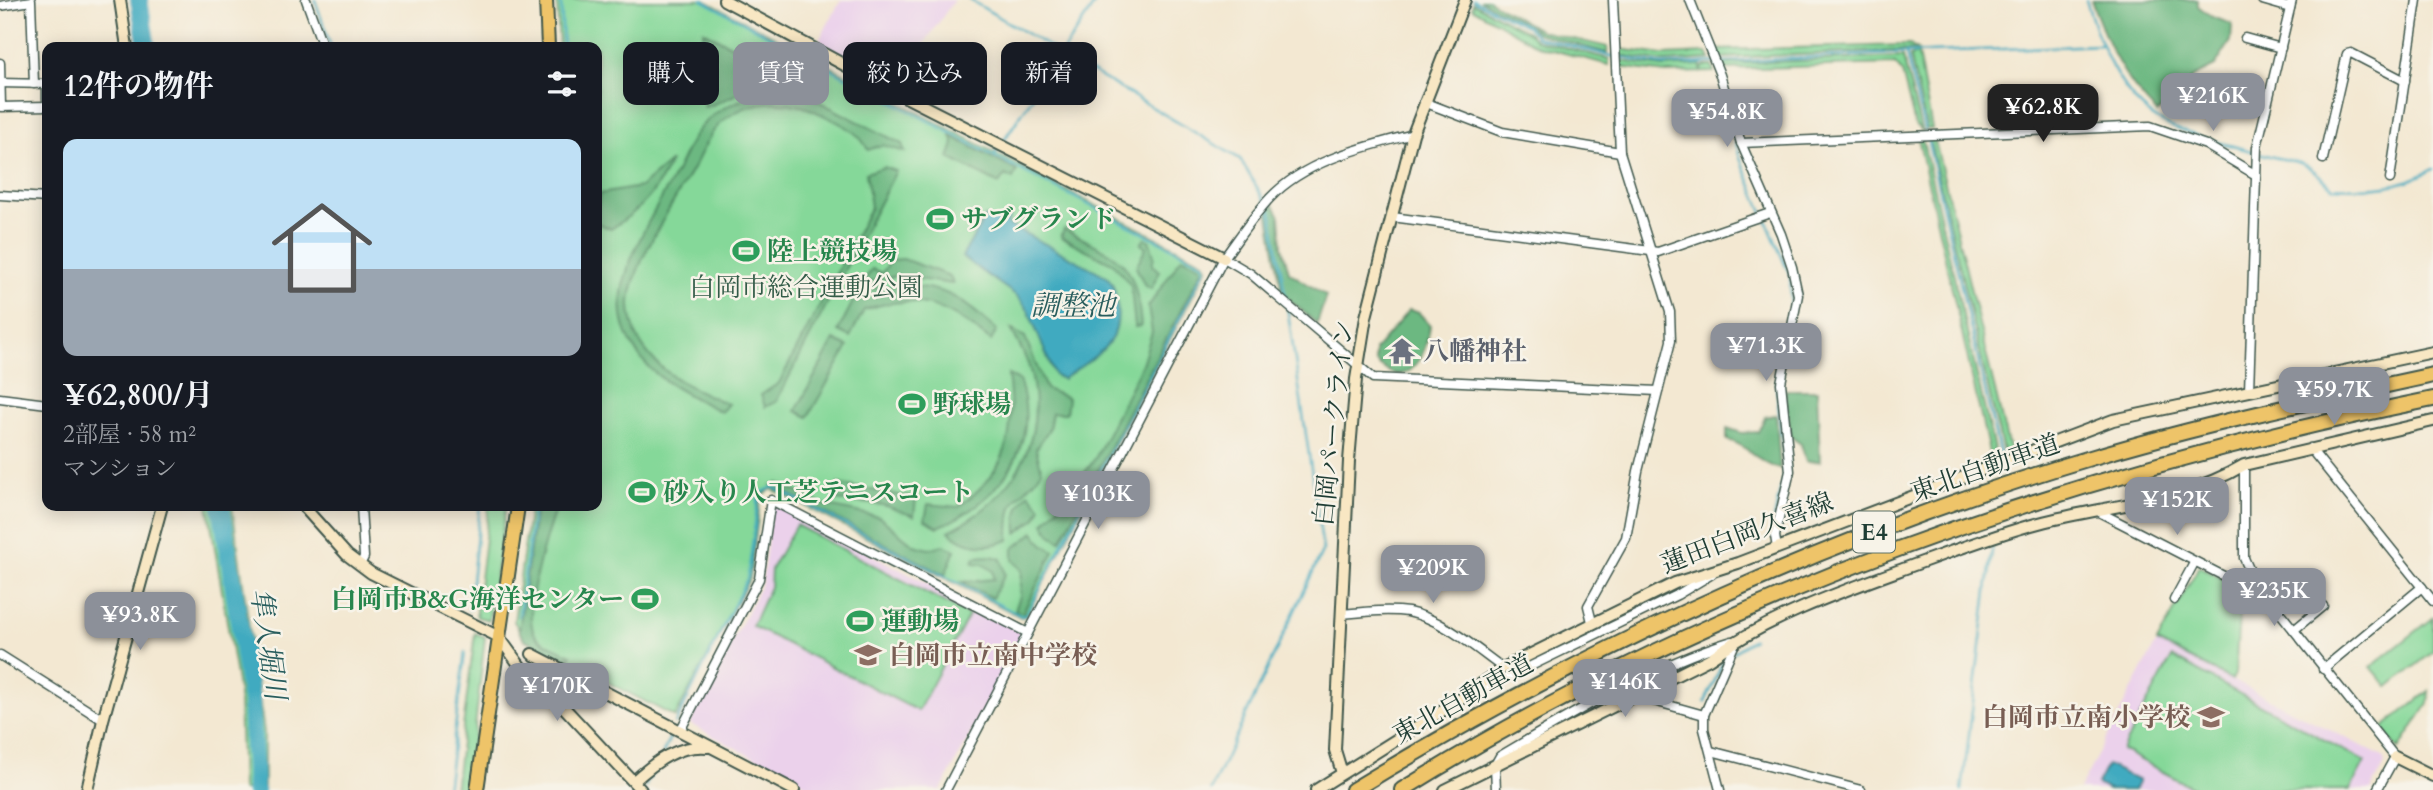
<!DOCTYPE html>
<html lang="ja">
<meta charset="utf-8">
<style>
body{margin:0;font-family:Cardo,"Noto Serif JP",serif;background:#20242c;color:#f1f3f6;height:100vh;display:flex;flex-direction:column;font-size:26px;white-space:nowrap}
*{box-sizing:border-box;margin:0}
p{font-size:23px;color:#9ea1a6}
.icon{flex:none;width:38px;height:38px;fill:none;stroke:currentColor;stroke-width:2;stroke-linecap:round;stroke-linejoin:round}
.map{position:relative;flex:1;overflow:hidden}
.details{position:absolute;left:42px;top:42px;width:560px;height:469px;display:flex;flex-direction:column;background:#171b24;border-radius:14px;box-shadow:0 4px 18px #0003}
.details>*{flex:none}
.banner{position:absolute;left:623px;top:42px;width:665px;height:63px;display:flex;gap:14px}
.price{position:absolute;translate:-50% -60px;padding:0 16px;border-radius:14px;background:#8c9099;color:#fff;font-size:23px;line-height:46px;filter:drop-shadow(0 2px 4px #0008)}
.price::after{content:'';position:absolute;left:50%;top:42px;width:21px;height:16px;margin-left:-10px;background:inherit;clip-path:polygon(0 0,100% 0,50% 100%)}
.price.selected{background:#222;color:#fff}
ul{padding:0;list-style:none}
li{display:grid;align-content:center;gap:14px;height:371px;padding:0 21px}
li+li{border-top:2px solid #363941}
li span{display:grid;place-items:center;height:217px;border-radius:14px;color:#555}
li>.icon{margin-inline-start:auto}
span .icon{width:126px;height:126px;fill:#fffc;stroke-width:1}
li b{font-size:30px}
h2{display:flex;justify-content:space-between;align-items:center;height:84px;padding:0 21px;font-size:30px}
.tag{padding:0 24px;border-radius:14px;background:#171b24;box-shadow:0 4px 18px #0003;font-size:24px;line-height:63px}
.tag.selected{background:#8c9099;color:#fff}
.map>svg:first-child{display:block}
.built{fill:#ebd1eb}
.green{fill:#85d899;stroke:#528a66;stroke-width:2}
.forest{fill:#6cb881;stroke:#467a5a;stroke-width:2}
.water{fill:#41aac0;stroke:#30747a;stroke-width:2}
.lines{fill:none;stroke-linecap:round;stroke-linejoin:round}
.stream{stroke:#41aac0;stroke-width:2.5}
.river{stroke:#41aac0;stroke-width:18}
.street-tunnel{stroke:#c9c6b2;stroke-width:8;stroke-dasharray:8 4;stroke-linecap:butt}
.street-casing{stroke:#3f574c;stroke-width:11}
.secondary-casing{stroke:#3f574c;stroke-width:14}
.primary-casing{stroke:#3f574c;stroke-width:16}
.highway-casing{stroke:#3f574c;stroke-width:18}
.street{stroke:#fff;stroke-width:8}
.secondary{stroke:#f8e7c3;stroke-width:10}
.primary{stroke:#eec469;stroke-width:12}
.highway{stroke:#eec469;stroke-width:14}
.labels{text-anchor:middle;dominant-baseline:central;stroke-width:5;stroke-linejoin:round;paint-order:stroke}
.shield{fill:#f7f3e8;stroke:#60746a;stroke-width:2}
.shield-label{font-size:24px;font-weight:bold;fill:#1f3d34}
.leisure-label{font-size:26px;font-weight:bold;fill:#27864d;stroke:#f7f3e8;text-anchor:start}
.park-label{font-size:26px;fill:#335c48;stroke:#f7f3e8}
.worship-label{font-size:26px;font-weight:bold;fill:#5b616d;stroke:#f7f3e8;text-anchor:start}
.street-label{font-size:26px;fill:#1f3d34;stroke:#f7f3e8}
.education-label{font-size:26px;font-weight:bold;fill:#785e54;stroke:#f7f3e8;text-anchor:start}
.water-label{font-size:28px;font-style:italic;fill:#295e5e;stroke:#f7f3e8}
</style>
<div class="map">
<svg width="2433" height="790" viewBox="0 0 2433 790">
<rect width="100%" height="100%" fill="#f7f3e8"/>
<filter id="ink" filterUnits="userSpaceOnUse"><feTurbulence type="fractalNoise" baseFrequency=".0143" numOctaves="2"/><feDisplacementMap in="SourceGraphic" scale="14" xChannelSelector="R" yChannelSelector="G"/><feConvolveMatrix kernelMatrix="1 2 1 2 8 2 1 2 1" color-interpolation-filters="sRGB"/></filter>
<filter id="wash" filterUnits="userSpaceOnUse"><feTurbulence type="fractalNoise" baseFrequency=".00686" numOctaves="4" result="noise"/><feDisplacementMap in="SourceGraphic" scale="28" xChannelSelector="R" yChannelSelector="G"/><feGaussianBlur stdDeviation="1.57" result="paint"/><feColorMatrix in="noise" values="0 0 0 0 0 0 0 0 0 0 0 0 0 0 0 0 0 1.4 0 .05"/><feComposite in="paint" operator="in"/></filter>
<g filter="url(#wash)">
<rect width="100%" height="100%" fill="#f3e8d2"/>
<g class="built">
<path d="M841 0H954L897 84 818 42Z"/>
<path d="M777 506 1019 631 1022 637 941 790H816L690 724 762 583 772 507Z"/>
<path d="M2157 642 2383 757 2385 764 2371 790H2079Z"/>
</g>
<g class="green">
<path d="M557 0H704L1205 263 1207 268 1026 616 1021 617 772 489 761 496 750 578 675 717 524 639 514 621 530 506H597V47H559Z"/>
<path d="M1480 0H1488L1541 31 1607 47 1608 53 1537 33 1530 26Z"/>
<path d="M1473 3 1528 32 1536 40 1609 59V65L1538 46 1472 8Z"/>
<path d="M1910 45 1917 50 1719 58 1714 50Z"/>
<path d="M1619 49 1663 55 1707 53 1710 59 1664 62 1620 55Z"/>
<path d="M1918 54 1932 129H1927L1910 56Z"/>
<path d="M1903 57 1921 130 1915 125 1902 72 1895 64 1722 69 1720 64Z"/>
<path d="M1620 61 1663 67 1701 65V70L1704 66H1712L1714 72 1666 73 1621 67Z"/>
<path d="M1929 137H1934L2010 453 2004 455Z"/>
<path d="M1918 138H1922L1996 459 1991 461Z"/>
<path d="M208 506H215C231 600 248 694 247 790H242L239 694Z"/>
<path d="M226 506H232L264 732V790H260L259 724Z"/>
<path d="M489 506H506L489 620 477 617 476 611Z"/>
<path d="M796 525 969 615 918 711 752 626 770 587 771 569Z"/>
<path d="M2199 566 2241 589 2235 674 2232 680 2157 642Z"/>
<path d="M2433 618V652L2388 687 2371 667Z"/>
<path d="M475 633 485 637 468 790H455Z"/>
<path d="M2172 657 2365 762 2350 790H2197L2122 750Z"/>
<path d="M2429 691 2428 704 2399 749 2381 729Z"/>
</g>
<g class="forest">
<path d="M2091 0H2198V6L2212 17 2232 24 2231 41 2215 66 2193 77 2157 113C2123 80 2107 44 2091 0Z"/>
<path d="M703 31 803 82C793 88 782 81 771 82 748 85 718 106 704 107Z"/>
<path d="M779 92 812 98 902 144 905 152 882 145 868 150C859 131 840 123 823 115 789 97 744 97 716 128 707 138 701 154 695 165 676 199 630 267 630 304 630 314 634 332 639 340 658 374 693 389 728 404L721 412C683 392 641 375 626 331 620 316 620 294 625 278 635 241 658 206 676 172 683 159 689 141 699 129 719 104 749 95 779 92Z"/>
<path d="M951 136 1017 171 1013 179 1005 175 999 184 949 158 954 144Z"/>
<path d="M671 161C653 196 644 207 611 229L597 223 599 194 640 187Z"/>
<path d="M884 167 896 171 776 402 765 407 761 395 779 383 871 207 866 173Z"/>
<path d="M1273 204 1280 216 1282 247 1289 272 1326 296 1317 324 1282 293 1268 210Z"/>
<path d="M1064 229C1121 259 1135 257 1141 326L1135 327 1131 286 1114 264 1061 237Z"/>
<path d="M1145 238 1149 240 1154 256 1152 265 1160 271 1151 289 1145 286 1136 267 1146 248 1141 244Z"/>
<path d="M1182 257 1201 266 1202 270 1061 541 1051 535 1044 523 1067 497 1096 457 1142 364 1152 332 1148 307Z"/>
<path d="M903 259 950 276 953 284 896 276 862 284 872 269 882 273 891 260Z"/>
<path d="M893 285C947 286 957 296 997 330L991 341C948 307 918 291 864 310L850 337 838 331 859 290Z"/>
<path d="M1409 310 1419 313 1430 325C1426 356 1408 395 1375 361V350Z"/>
<path d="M1011 329 1025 337 1046 389 1068 398 1066 413H1052L1049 429 1036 449 1042 471C1017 506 1009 490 1009 540 988 548 967 548 949 531 1011 500 1047 444 1031 374 1028 359 1018 343 1011 329Z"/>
<path d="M834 340 848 347 808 417 796 411Z"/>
<path d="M1008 375 1019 380C1043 444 998 504 938 527L925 520 928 504 958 507C1009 470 1016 435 1008 375Z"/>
<path d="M1785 390H1817L1820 461 1806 462 1801 444 1791 437Z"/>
<path d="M1776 415 1780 469C1758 464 1748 444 1727 440V428L1742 433 1758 432 1765 417Z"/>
<path d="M778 483 824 505 879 517 914 545 929 549 943 545 955 550 945 575 772 485Z"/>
<path d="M838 484 916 498 914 516 883 505 835 500Z"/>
<path d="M1029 493 1041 507 1036 518 1017 533C1016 516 1016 505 1029 493Z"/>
<path d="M536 506 556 508C547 530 519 620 537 637 545 645 561 650 571 655L569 662 524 639 519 631Z"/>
<path d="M1034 532 1043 544 1054 551 1023 613 1015 610 1020 596 1022 570 1013 560V549Z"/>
<path d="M992 556 1001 559 1005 574 992 598 962 582 994 579 993 571 983 564 973 563 975 557Z"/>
</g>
<g class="water">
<path d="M1006 215 1010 217 1007 224 1106 276C1115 284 1115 293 1117 305 1123 346 1092 357 1063 379L1055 376 1028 310 1017 296 962 257 985 217 1002 221Z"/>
<path d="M2107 765 2139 781 2134 790H2108L2097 784Z"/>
</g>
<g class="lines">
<g class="stream">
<path d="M315 0 331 47"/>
<path d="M561 0 563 47"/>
<path d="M702 0 994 156"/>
<path d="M970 0 1240 159 1271 211 1286 300"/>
<path d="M1473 0 1527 26 1537 37 1607 55 1662 65 1906 53 1925 132"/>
<path d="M2086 0C2099 43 2119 97 2160 121 2184 135 2234 146 2262 154 2302 166 2298 154 2332 187 2369 189 2400 189 2433 169"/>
<path d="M1906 53 2101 45"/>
<path d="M1729 119 1740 158 1790 276 1791 301 1776 383 1785 467 1771 534"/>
<path d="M1927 138 2000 455"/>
<path d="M1002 143 1097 0"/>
<path d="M469 610 480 506"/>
<path d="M519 616 534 506"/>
<path d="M1734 652 1753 639"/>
<path d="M1705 702 1725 658"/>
<path d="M675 724 748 577 759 494 773 487 1021 616 1026 615 1205 269 1204 264 994 156 998 149"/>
<path d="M663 753 673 730"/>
<path d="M645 787 653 771"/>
<path d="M447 790 465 652"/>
<path d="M1211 790 1323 550 1287 306"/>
<path d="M1962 790 1993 543"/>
</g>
<g class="river">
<path d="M139 0 147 47"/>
<path d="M221 506 251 700 255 790"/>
</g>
</g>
</g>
<g filter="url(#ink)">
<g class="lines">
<path class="street-tunnel" d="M1581 641 1609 695"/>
<defs>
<g id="street">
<path d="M306 0 323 47"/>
<path d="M1690 0 1720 75 1741 143 1781 234 1792 267 1798 295 1781 383 1790 471 1775 536 1777 548"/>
<path d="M2262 0 2290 8"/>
<path d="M0 6 31 1 34 84"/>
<path d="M2245 38 2281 48"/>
<path d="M0 63 1 107 47 106"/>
<path d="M0 83 47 84"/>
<path d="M47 84V99"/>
<path d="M1424 102 1502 132 1620 152"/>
<path d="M1741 143 2150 126 2206 145 2256 175"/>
<path d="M2323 159 2347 54 2351 53 2405 81"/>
<path d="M2390 179 2417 0"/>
<path d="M0 195 47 198"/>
<path d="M1392 217 1658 252 1770 213"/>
<path d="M1224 258 1251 274 1373 378 1658 391"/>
<path d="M2249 391 2257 147 2292 0"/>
<path d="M0 398 47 404"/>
<path d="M2310 448 2433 601"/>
<path d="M2244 465V558L2254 580 2395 757 2377 790"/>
<path d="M2101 513 2243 586 2254 580"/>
<path d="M360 565 364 557 361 506"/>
<path d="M2174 600 2194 563"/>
<path d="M1341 614C1363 612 1386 609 1408 612 1443 619 1475 648 1503 668"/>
<path d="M1592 622 1588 606 1626 538 1638 471 1671 341 1670 312 1620 152 1613 0"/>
<path d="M2294 630 2323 606"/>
<path d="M0 655 103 720"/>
<path d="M2323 669 2422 587"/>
<path d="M1636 696 1704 715"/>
<path d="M1467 697 1677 595 1712 574"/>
<path d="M680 731 759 579 771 500 1028 633"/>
<path d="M1711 751 1861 790"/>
<path d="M946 790 1224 258C1239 238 1253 216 1270 198 1306 160 1364 147 1413 134"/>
<path d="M1496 790 1495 765 1500 756C1571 714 1653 665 1732 641"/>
<path d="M1720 790 1704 729V715L1736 641"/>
</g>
<g id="secondary">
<path d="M120 0 127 47"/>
<path d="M724 0 876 82 1224 258"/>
<path d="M303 506 347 555 371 573 499 637 531 681 557 700 641 790"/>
<path d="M532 654 794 790"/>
<path d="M2395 757 2433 776"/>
<path d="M1342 773 1335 750 1349 461 1356 379 1366 317 1413 134 1465 0"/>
<path d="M634 781C655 762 678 744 708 747"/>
<path d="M87 790 103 720 162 506"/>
<path d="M1316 790 1461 699 1503 668 1675 583 1738 563 2113 420 2433 352"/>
<path d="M1445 790 1709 659C1767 618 1837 593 1903 569 1948 553 1993 535 2039 523 2107 505 2183 502 2244 465L2433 421"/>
</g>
<g id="primary">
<path d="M546 0 548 47"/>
<path d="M477 790 518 506"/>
</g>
<g id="highway">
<path d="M1353 790C1583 650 1829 536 2087 459 2200 425 2317 400 2433 375"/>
<path d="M1402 790C1720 593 2068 473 2433 399"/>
</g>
</defs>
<use href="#street" class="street-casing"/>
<use href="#secondary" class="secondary-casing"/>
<use href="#primary" class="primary-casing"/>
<use href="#highway" class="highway-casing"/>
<use href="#street" class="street"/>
<use href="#secondary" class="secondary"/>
<use href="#primary" class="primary"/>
<use href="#highway" class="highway"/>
</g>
</g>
<defs>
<symbol id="stadium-bare" viewBox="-9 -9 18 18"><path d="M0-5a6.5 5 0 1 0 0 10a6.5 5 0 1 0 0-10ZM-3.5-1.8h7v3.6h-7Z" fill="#2e9e5b" stroke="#f7f3e8" stroke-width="2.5" paint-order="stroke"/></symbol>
<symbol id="temple-bare" viewBox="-9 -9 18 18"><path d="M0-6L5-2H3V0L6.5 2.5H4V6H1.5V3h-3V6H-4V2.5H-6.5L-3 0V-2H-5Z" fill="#6b7280" stroke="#f7f3e8" stroke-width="2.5" paint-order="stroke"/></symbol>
<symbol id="school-bare" viewBox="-9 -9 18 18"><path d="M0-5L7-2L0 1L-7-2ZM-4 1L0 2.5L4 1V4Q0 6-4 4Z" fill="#8d6e63" stroke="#f7f3e8" stroke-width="2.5" paint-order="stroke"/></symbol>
</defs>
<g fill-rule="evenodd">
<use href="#stadium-bare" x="921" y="200" width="38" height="38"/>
<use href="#stadium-bare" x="727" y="232" width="38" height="38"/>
<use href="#temple-bare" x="1383" y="332" width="38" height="38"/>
<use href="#stadium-bare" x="893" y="385" width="38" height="38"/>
<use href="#stadium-bare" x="623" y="473" width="38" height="38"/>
<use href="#stadium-bare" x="626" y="580" width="38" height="38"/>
<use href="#stadium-bare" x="841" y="602" width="38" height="38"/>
<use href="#school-bare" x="849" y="636" width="38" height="38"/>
<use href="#school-bare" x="2192" y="698" width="38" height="38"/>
</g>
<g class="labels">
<rect class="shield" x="1853" y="511.5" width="42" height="41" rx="5"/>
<g class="shield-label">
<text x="1874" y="532">E4</text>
</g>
<g class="leisure-label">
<text x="961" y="219">サブグランド</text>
<text x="767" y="251">陸上競技場</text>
<text x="933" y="404">野球場</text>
<text x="663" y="492">砂入り人工芝テニスコート</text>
<text x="624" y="599" text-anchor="end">白岡市B&amp;G海洋センター</text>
<text x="881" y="621">運動場</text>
</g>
<g class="park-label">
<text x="806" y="287">白岡市総合運動公園</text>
</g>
<g class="worship-label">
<text x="1423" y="351">八幡神社</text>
</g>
<g class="street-label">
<text transform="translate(1334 423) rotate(-84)">白岡パークライン</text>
<text transform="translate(1985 468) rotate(-19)">東北自動車道</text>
<text transform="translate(1747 533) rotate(-21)">蓮田白岡久喜線</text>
<text transform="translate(1463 699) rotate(-29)">東北自動車道</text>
</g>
<g class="education-label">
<text x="889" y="655">白岡市立南中学校</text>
<text x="2190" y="717" text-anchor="end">白岡市立南小学校</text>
</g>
<g class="water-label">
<text x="1073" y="306">調整池</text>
<text transform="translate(268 644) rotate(82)">隼人堀川</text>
</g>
</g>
</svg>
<b class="price" style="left:2213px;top:133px">¥216K</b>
<b class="price selected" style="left:2043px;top:144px">¥62.8K</b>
<b class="price" style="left:1727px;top:149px">¥54.8K</b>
<b class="price" style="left:1766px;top:383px">¥71.3K</b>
<b class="price" style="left:2334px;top:427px">¥59.7K</b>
<b class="price" style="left:1098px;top:531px">¥103K</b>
<b class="price" style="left:2177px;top:537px">¥152K</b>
<b class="price" style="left:1433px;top:605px">¥209K</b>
<b class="price" style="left:2274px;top:628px">¥235K</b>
<b class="price" style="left:140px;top:652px">¥93.8K</b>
<b class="price" style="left:1625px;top:719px">¥146K</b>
<b class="price" style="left:557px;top:723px">¥170K</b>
<div class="banner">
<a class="tag">購入</a>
<a class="tag selected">賃貸</a>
<a class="tag">絞り込み</a>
<a class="tag">新着</a>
</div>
<section class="details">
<h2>12件の物件<svg class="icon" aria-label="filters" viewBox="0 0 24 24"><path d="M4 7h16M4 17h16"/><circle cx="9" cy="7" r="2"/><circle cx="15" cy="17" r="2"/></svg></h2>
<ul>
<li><span style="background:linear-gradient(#bfe0f5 60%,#9aa5b1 0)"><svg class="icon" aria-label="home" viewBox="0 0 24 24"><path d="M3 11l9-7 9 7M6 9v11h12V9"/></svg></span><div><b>¥62,800/月</b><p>2部屋 · 58 m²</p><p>マンション</p></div></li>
</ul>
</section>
</div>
